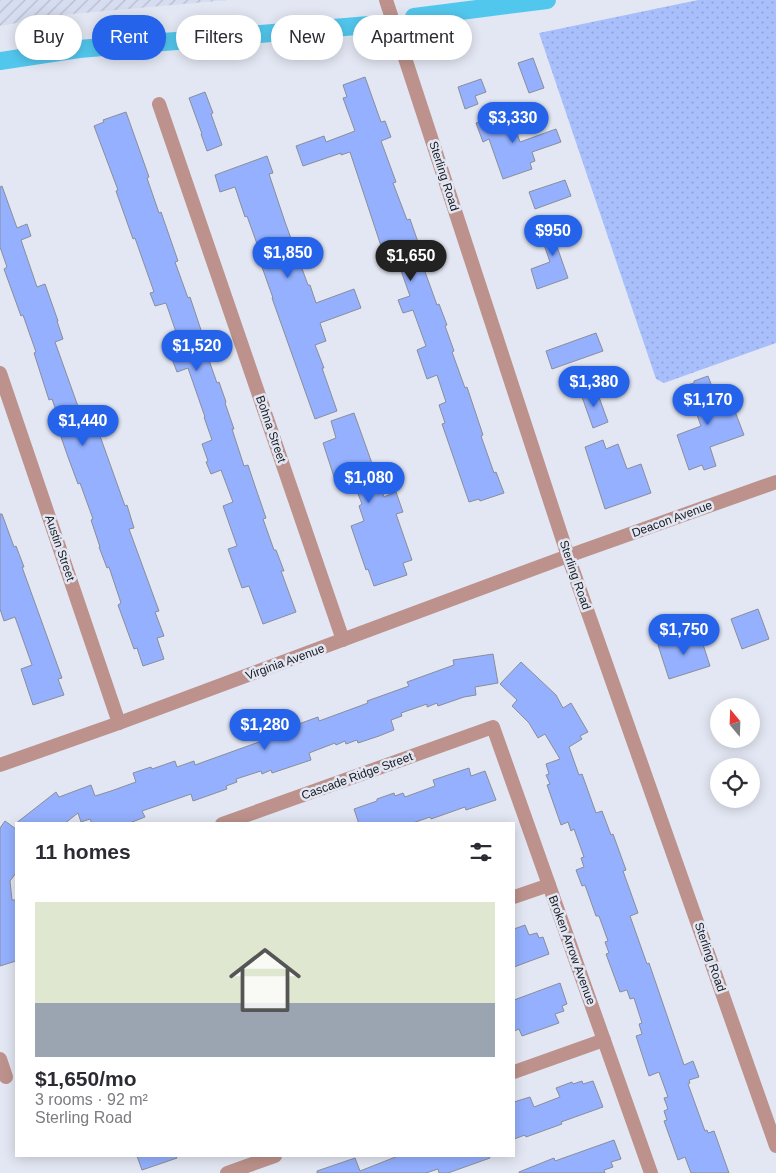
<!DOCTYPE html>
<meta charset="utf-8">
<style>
body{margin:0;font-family:Arial,sans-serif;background:#f7f7f7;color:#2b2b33;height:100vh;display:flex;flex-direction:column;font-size:19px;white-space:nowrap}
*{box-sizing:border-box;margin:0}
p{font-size:16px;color:#7c7c81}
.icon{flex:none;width:28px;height:28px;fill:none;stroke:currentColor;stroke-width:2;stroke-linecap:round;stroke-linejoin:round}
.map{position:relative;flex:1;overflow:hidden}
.side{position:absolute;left:15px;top:822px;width:500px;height:335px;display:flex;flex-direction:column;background:#fff;border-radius:0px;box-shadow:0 2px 12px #0003}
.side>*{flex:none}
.top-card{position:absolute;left:15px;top:15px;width:500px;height:45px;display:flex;gap:10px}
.needle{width:32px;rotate:341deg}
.fabs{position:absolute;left:710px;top:698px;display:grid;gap:10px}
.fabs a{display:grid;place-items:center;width:50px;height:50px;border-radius:50%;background:#fff;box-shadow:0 2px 12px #0003;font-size:25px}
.price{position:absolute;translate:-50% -42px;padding:0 11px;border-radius:18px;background:#2563eb;color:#fff;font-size:16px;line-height:32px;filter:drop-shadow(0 1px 2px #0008)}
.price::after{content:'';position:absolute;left:50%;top:30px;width:15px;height:11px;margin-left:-8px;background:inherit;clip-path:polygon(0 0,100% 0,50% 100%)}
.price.selected{background:#222;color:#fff}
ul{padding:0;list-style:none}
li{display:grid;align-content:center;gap:10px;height:265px;padding:0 20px}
li span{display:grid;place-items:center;height:155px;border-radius:0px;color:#555}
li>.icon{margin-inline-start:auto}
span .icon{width:90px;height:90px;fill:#fffc;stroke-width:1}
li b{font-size:21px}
h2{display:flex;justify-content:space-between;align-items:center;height:60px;padding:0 20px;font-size:21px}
.pill{padding:0 18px;border-radius:22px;background:#fff;box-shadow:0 2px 12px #0003;font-size:18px;line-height:45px}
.pill.selected{background:#2563eb;color:#fff}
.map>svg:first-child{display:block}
.industrial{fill:url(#industrial-furrows)}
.grass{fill:url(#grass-dots)}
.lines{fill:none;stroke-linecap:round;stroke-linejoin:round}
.canal{stroke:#52c7ed;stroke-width:18}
.building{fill:#94b0fe;stroke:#8a8e99}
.minor{stroke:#bd928c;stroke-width:14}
.tertiary{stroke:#bd928c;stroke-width:14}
.labels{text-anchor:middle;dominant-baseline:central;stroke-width:5;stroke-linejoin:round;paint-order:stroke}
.street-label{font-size:12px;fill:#191b1f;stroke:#e3e7f3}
</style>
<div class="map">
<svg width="776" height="1173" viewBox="0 0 776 1173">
<defs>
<pattern id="industrial-furrows" width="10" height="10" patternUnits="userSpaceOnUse" patternTransform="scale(1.25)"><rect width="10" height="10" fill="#d6ddf0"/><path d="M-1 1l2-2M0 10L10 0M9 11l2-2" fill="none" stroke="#b7bdcd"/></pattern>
<pattern id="grass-dots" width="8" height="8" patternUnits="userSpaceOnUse" patternTransform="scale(1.25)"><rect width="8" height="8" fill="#a8bffc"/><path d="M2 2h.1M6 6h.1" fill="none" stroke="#90a4d8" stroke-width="1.8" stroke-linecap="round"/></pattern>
</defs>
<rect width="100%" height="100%" fill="#e3e7f3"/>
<path class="industrial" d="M0 0H228L61 15 0 26Z"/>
<path class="grass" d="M698 0H776V343L664 383 656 379 539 33Z"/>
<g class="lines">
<g class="canal">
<path d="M414 17 547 0"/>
<path d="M0 61 79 49 369 25"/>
</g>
</g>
<g class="building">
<path d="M533 58 544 88 529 93 518 63Z"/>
<path d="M365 77 381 122 385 121 391 137 381 141 396 182 393 183 407 220 410 219 427 268 424 269 437 305 439 304 447 325 445 326 454 351 452 352 465 388 467 387 483 435 481 436 494 473 496 472 504 493 480 501 479 499 469 502 442 424 445 423 439 405 446 402 437 375 427 379 417 350 426 346 413 310 403 313 398 300 410 296 393 248 383 252 350 152 341 155V153L303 166 296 146 324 136 326 142 355 131 343 98 347 97 343 85Z"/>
<path d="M481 79 486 92 475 96 478 104 465 109 458 87Z"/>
<path d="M205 92 213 113 211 114 222 145 207 151 201 134H202L189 98Z"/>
<path d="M509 111 520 142 556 129 561 142 532 152 535 161 530 163 532 169 503 179 489 139 483 142 476 123Z"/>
<path d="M126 112 149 177 147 178 159 213 161 212 178 261 175 262 188 298 190 297 206 345 204 346 217 383 219 382 226 402 225 403 234 429H232L244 466 248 465 255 486 266 518 263 519 274 550H276L284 571H281L296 612 263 624 249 586 242 588 228 549 237 546 223 506 233 502 221 470 211 474 206 462 208 461 202 444 212 440 204 417H205L188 368 177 372 172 359 183 355 175 333 176 332 166 303 155 306 150 293 154 292 135 238 133 239 116 191 118 190 94 126 104 122 103 120Z"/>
<path d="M267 156 273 173 269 174 285 222 308 285H310L316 303 354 289 361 308 320 323 326 341 315 345 324 368H322L337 411 315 419 272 298H273L262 267 265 266 247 216 245 217 235 187 220 192 215 175Z"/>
<path d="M565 180 571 196 535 209 529 192Z"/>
<path d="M2 186 17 228 27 224 31 236 21 240 37 287 45 284 58 321H57L63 339 55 342 80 412 90 408 125 506 127 505 134 528 129 529 159 611 155 612 164 636 157 638 164 659 143 666 137 648 134 649 118 605 121 603 109 567 107 568 99 547H100L91 520 93 519 80 483 78 484 68 457 61 437 65 436 52 399 49 400 34 353 36 352 23 315 21 316 4 269 7 267 0 247V187Z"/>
<path d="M572 222 576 234 555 241 568 278 537 289 531 269 550 262 540 233Z"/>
<path d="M596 333 603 351 552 369 546 351Z"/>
<path d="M708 376 719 405 731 401 744 435 710 447 716 466 704 470 702 465 689 470 677 435 701 426 697 415H698L687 385 694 383V381Z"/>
<path d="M596 389 608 422 593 428 581 394Z"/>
<path d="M354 413 384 497 396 492 403 512 396 514 412 560 403 563 407 575 374 586 368 569 366 570 351 526 364 521 359 506 362 504 353 481 337 486 323 443 336 438 331 421Z"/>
<path d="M603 440 606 449 618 444 627 469 641 464 651 493 605 509 585 447Z"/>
<path d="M0 514H2L14 547 16 546 24 567H22L62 678 58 679 64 695 33 705 21 669 32 665 15 617 4 621 0 609Z"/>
<path d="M758 609 769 639 742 649 731 619Z"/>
<path d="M699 632 710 666 669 679 658 645Z"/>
<path d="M493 654 498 683 475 687 476 695 464 697 438 706 437 703 427 707V704L401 713 402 716 391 720 394 730 379 736 358 743 357 740 346 744 345 741 336 745 335 743 309 753 311 760 272 773 271 770 262 774 261 771 236 779 237 782 226 786 227 789 193 801 191 794 142 811 145 817 127 824H92L90 819 81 822 78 813 64 824H15L56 792 59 797 91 785 95 796 111 791 136 782 133 773 151 767 152 769 175 761 177 767 194 761 195 765 284 733 282 730 318 717 319 721 368 703 367 701 409 686 407 682 454 665 453 660Z"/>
<path d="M521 662 556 695 563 708 571 703 588 732 580 736 582 739 569 747 579 775 582 774 596 813 602 811 611 835 613 834 626 870 623 871 638 913 630 916 647 964 649 963 684 1065 693 1061 699 1077 689 1080 690 1083 688 1084 705 1131 707 1130 708 1133 714 1131 729 1173H691L685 1157 678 1160 664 1121 667 1120 664 1111 668 1109 664 1098 668 1097 659 1072 649 1076 636 1036 642 1034 639 1024 642 1023 634 998 630 999 627 990 620 992 606 954 609 953 605 942 608 941 599 916H596L585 885 582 886 576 870 584 867 581 858 584 857 574 829 571 831 568 822 561 825 547 785 550 784 546 775 549 774 546 764 560 759 545 734 538 738 529 723 512 706 517 700 500 684Z"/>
<path d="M469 768 471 776 485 771 496 800 466 810 465 807 431 819 430 817 410 824H359L354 809 377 801V799L394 793 395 796 403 793 405 797 435 786 433 780Z"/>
<path d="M5 821 16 829V873L10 881 12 900H16V961L0 966V828Z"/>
<path d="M525 925 529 935 537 933 539 938 543 937 549 954 514 967V929Z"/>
<path d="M560 983 567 1004 562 1006 564 1011 555 1014 559 1023 522 1036 519 1029 514 1031V1000Z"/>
<path d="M582 1081 583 1084 593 1081 603 1107 561 1122 562 1124 526 1137 525 1135 514 1139V1102L530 1097 534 1107 560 1097 556 1088 572 1082 573 1084Z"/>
<path d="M614 1140 621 1159 611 1162 613 1167 604 1170 605 1173H519V1172L554 1158 555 1161Z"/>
<path d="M137 1156H176L177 1158 142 1170Z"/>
<path d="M398 1156H489L490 1158 448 1173H439L438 1169 426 1173H317V1171L355 1158 360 1171Z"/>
</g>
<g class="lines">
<g class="minor">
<path d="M159 104 343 640"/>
<path d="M0 373 119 723"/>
<path d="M568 556 776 482"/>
<path d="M222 824 493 727 651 1173"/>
<path d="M514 897 549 885"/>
<path d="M0 1059 6 1077"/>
<path d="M514 1072 604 1040"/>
<path d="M227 1173 275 1156"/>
</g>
<g class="tertiary">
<path d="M386 0 568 556 776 1146"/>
<path d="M0 765 119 723 568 556"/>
</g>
</g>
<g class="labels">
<g class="street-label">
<text transform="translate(444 176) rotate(72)">Sterling Road</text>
<text transform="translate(271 429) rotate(71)">Bohna Street</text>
<text transform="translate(672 519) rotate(-20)">Deacon Avenue</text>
<text transform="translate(60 548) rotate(71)">Austin Street</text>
<text transform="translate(575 575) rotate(71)">Sterling Road</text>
<text transform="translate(285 662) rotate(-20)">Virginia Avenue</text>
<text transform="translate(357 776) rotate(-20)">Cascade Ridge Street</text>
<text transform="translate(572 950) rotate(70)">Broken Arrow Avenue</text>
<text transform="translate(710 957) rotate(71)">Sterling Road</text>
</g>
</g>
</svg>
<div class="fabs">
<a><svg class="needle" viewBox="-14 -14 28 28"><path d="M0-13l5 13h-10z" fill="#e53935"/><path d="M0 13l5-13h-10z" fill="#7c7c81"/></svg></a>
<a><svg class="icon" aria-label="locate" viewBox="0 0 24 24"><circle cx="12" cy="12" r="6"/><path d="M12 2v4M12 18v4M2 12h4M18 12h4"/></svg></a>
</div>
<b class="price" style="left:513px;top:144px">$3,330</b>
<b class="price" style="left:553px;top:257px">$950</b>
<b class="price" style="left:288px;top:279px">$1,850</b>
<b class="price selected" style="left:411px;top:282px">$1,650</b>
<b class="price" style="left:197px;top:372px">$1,520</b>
<b class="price" style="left:594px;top:408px">$1,380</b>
<b class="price" style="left:708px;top:426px">$1,170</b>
<b class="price" style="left:83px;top:447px">$1,440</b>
<b class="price" style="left:369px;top:504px">$1,080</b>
<b class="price" style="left:684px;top:656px">$1,750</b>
<b class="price" style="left:265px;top:751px">$1,280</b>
<div class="top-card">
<a class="pill">Buy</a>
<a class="pill selected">Rent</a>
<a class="pill">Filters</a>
<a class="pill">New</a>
<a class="pill">Apartment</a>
</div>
<section class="side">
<h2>11 homes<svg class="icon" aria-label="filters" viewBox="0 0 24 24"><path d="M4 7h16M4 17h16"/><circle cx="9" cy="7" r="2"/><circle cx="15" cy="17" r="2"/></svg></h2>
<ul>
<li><span style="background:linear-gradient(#dfe7d0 65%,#9aa5b1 0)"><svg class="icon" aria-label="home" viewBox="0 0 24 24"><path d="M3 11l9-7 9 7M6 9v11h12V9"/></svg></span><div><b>$1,650/mo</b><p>3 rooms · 92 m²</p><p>Sterling Road</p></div></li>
</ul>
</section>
</div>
